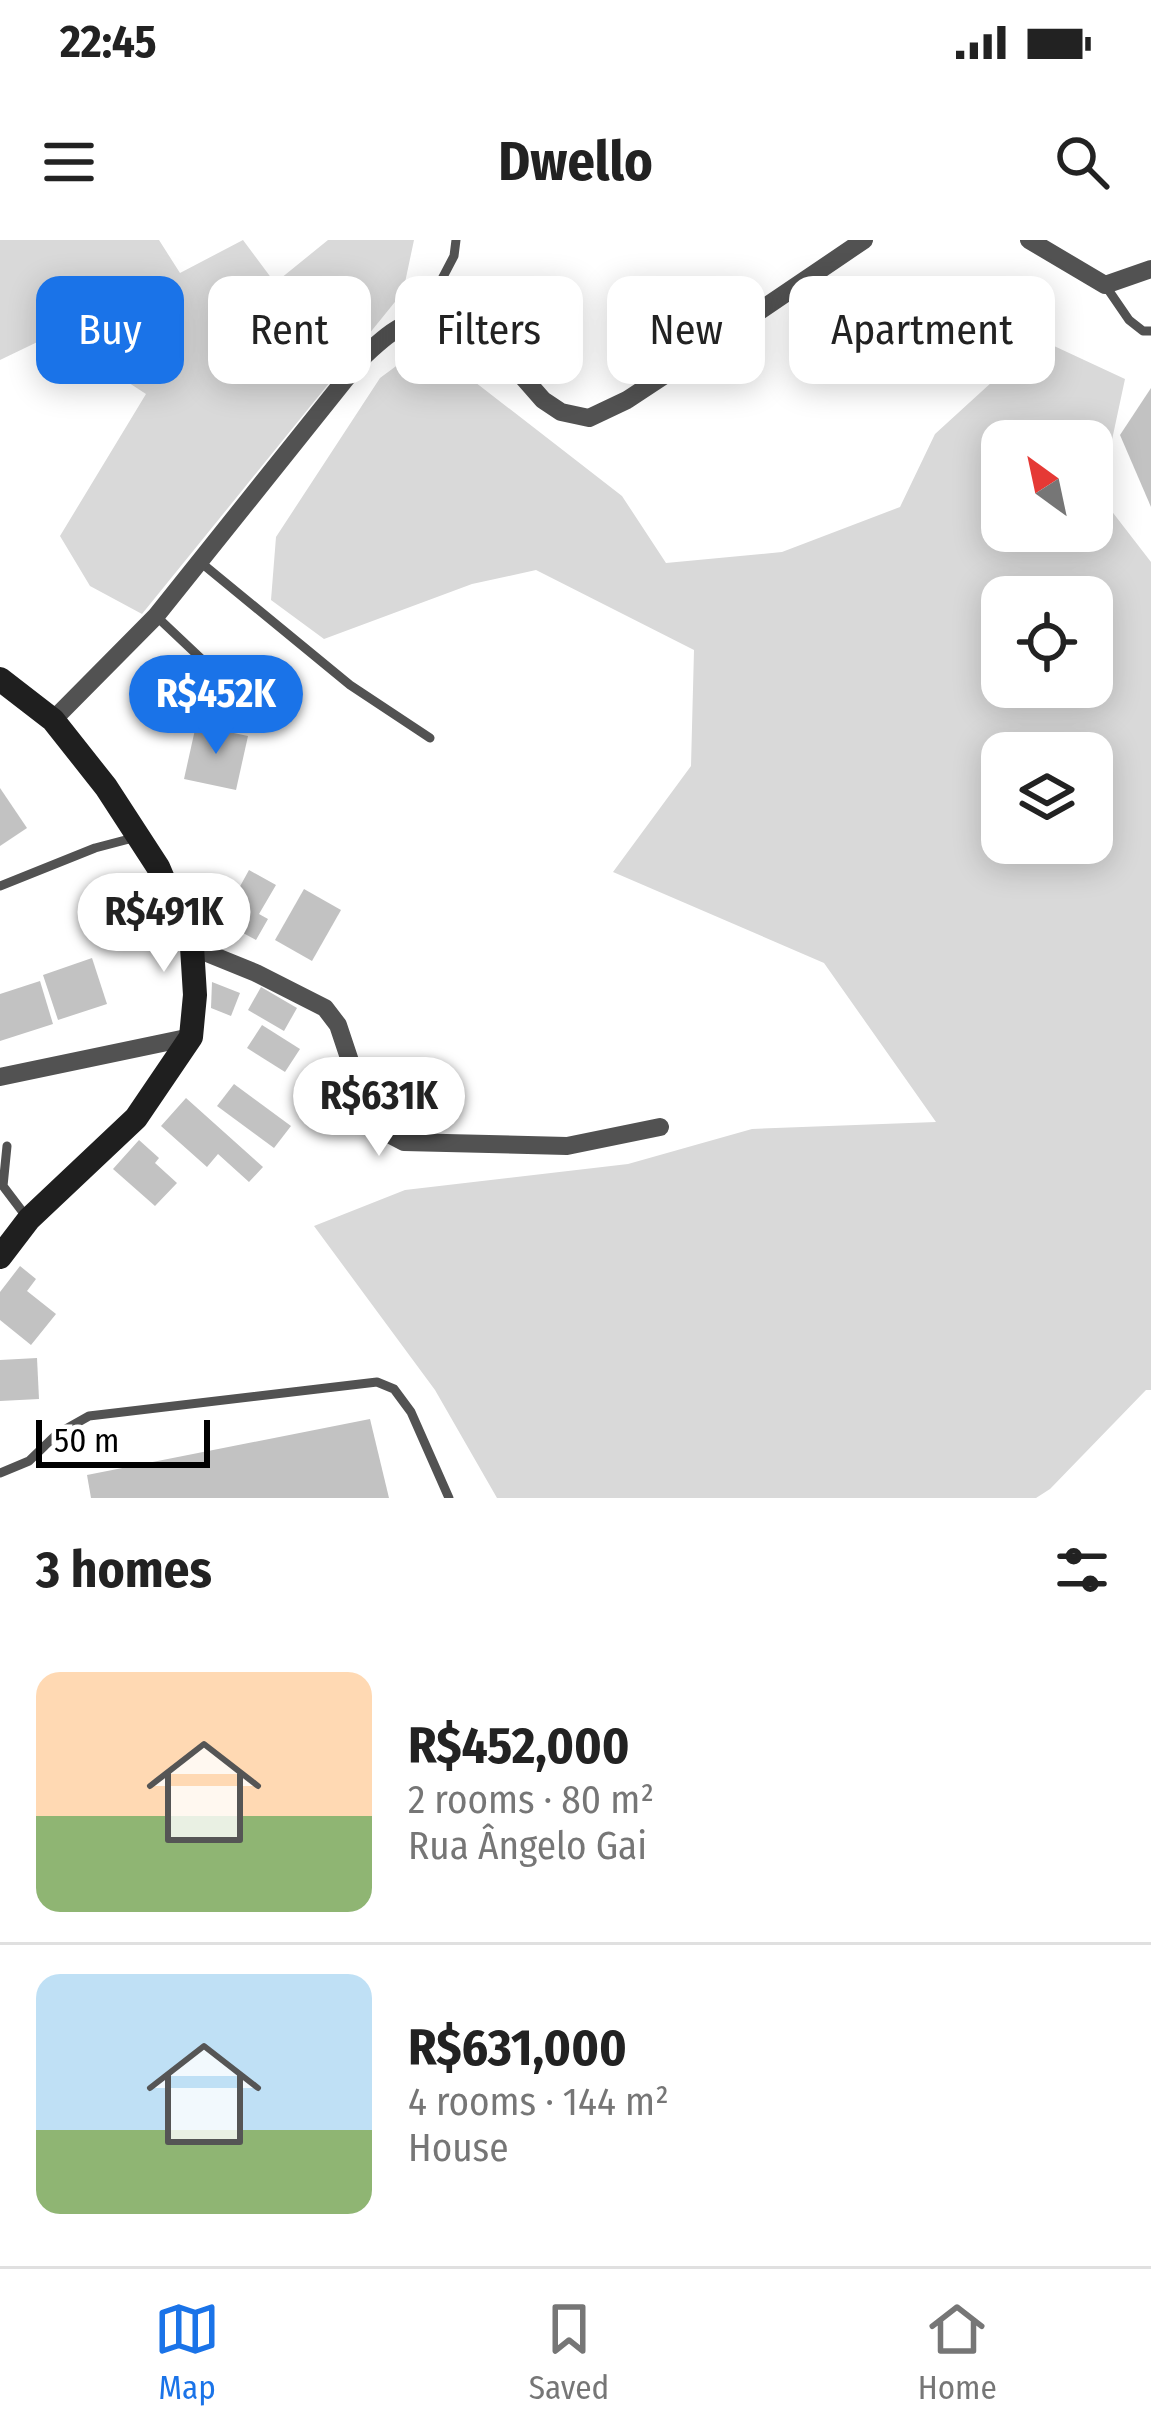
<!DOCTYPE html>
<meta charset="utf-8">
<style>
body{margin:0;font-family:"Fira Sans Condensed",sans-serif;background:#f2f2f2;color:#222;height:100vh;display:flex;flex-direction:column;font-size:45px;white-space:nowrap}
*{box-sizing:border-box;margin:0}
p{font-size:39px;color:#767676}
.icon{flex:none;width:66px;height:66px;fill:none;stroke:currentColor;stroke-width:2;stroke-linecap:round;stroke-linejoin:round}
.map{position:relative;height:1258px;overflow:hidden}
.details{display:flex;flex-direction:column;background:#fff;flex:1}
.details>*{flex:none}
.top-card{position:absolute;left:36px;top:36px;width:1080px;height:108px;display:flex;gap:24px}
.needle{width:78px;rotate:327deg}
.buttons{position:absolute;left:981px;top:180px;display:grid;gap:24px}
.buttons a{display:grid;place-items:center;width:132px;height:132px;border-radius:24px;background:#fff;box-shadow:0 6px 30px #0003;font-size:60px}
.scale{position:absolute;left:36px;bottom:30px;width:174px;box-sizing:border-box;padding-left:12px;border:6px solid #000;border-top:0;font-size:33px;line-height:42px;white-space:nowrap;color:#000;-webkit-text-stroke:9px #fff;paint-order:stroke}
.price{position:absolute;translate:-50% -102px;padding:0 27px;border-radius:42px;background:#fff;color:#222;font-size:39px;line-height:78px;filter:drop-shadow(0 3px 6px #0008)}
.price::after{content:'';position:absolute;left:50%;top:72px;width:36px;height:27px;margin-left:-18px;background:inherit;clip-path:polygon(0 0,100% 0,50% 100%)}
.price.on{background:#1a73e8;color:#fff}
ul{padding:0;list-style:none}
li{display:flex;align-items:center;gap:36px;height:300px;padding:0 36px}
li+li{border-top:3px solid #e0e0e0}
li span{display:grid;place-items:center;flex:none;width:336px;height:240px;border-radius:24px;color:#555}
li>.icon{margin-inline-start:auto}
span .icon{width:144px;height:144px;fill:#fffc;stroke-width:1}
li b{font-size:51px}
h2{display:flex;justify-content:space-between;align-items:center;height:144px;padding:0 36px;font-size:51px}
.chip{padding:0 42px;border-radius:24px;background:#fff;box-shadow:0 6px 30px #0003;font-size:42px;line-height:108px}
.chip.on{background:#1a73e8;color:#fff}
.status{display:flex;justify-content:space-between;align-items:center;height:84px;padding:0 60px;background:#fff;direction:ltr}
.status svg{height:33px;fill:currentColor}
header{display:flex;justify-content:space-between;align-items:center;height:156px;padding:0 36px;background:#fff;font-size:54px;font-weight:700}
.menu{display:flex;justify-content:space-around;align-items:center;height:168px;border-top:3px solid #e0e0e0;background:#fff;font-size:33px;color:#767676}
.menu a{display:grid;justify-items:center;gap:6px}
.menu .on{color:#1a73e8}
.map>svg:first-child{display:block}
.green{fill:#d9d9d9;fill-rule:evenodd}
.building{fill:#c2c2c2}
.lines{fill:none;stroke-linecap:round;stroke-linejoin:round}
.lane{stroke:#525252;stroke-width:9}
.street{stroke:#525252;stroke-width:18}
.secondary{stroke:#1f1f1f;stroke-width:24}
</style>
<div class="status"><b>22:45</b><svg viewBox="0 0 49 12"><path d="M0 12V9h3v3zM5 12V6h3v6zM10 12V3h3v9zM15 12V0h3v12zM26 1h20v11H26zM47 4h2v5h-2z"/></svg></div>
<header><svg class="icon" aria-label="menu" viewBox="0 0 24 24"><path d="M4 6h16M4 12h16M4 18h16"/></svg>Dwello<svg class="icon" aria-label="search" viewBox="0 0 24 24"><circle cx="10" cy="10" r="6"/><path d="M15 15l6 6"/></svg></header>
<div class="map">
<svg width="1151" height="1258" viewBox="0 0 1151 1258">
<rect width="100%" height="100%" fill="#fff"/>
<g class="green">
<path d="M0 0H159L180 33 243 0 275 43 328 0H414L403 52 142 374 90 346 60 296 146 154 54 94 0 120Z"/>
<path d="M1039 99 1125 139 1100 256 1151 322V1150H1146L1050 1249 1036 1258H497L435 1150 314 986 405 950 628 924 752 889 936 882 824 723 613 632 691 526 694 410 536 330 472 344 324 399 271 360 276 297 380 138 426 104 622 256 666 323 782 312 900 267 935 194ZM1002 201H1092V291H1002ZM1002 357H1092V447H1002ZM1002 513H1092V603H1002Z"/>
</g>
<g class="building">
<path d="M1151 148V267L1120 195Z"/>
<path d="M196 485 248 496 236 550 184 539Z"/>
<path d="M0 548 27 588 0 606Z"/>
<path d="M249 630 276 645 259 674 268 679 256 700 221 681Z"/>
<path d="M304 649 341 670 312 721 275 700Z"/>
<path d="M92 718 107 764 58 780 43 735Z"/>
<path d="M40 741 53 784 0 801V754Z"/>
<path d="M212 742 240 753 231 776 211 768Z"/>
<path d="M261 747 297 768 284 791 248 770Z"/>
<path d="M262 785 300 809 285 832 247 808Z"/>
<path d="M234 844 291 886 274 908 217 866Z"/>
<path d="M186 858 263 927 249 942 218 914 207 927 161 886Z"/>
<path d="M139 900 159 918 155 923 177 943 155 966 113 929Z"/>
<path d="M20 1026 36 1039 27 1051 56 1074 31 1105 0 1080V1052Z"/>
<path d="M37 1118 39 1159 0 1161V1120Z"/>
<path d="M370 1179 389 1258H91L87 1235Z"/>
</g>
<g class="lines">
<g class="lane">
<path d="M1105 45 1129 80 1143 91H1151"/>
<path d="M422 77 454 16 456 0"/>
<path d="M199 321 350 445 430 498"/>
<path d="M156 376 228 444 272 480"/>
<path d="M0 646 95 608 133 598"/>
<path d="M7 906 3 946 25 975"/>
<path d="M0 1233 29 1221 57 1194 89 1176 377 1142 394 1149 411 1172 449 1258"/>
</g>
<g class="street">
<path d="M1029 0 1105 45 1151 29"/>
<path d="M53 480 156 376 364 116C400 83 410 77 459 77L514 127 543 160 561 172 589 178 627 160 674 129 864 0"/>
<path d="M192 707 256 733 325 768 338 785 366 869 381 890 404 902 567 906 660 887"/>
<path d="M0 837 191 797"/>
</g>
<path class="secondary" d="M0 439 53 480 106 547 158 627 192 707 195 755 191 797 136 878 29 979 0 1017"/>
</g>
</svg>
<div class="buttons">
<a><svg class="needle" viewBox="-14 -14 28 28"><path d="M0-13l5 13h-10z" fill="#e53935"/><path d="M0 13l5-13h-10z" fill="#767676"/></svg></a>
<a><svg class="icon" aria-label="locate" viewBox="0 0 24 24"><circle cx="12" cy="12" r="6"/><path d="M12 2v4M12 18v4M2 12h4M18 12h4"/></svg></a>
<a><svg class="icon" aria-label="layers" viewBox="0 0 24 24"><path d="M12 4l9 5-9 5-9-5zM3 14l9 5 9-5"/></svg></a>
</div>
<div class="scale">50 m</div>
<b class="price on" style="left:216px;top:517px">R$452K</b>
<b class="price" style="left:164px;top:735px">R$491K</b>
<b class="price" style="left:379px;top:919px">R$631K</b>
<div class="top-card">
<a class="chip on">Buy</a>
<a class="chip">Rent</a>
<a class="chip">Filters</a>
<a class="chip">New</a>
<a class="chip">Apartment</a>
</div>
</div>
<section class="details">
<h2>3 homes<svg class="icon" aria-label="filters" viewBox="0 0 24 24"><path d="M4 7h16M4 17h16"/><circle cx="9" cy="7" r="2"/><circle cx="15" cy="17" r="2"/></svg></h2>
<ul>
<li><span style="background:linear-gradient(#ffd9b3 60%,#8fb573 0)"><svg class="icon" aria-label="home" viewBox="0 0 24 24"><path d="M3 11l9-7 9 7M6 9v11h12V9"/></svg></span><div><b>R$452,000</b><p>2 rooms · 80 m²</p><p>Rua Ângelo Gai</p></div></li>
<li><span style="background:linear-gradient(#bfe0f5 65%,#8fb573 0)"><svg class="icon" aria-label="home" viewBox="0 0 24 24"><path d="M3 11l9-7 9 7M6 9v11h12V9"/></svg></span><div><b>R$631,000</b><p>4 rooms · 144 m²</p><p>House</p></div></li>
</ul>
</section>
<nav class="menu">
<a class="on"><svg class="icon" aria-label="map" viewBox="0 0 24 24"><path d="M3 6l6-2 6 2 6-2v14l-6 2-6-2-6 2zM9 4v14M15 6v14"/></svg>Map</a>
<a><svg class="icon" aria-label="saved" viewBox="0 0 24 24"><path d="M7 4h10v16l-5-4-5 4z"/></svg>Saved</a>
<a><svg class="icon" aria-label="home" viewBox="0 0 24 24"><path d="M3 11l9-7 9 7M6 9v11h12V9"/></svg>Home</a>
</nav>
